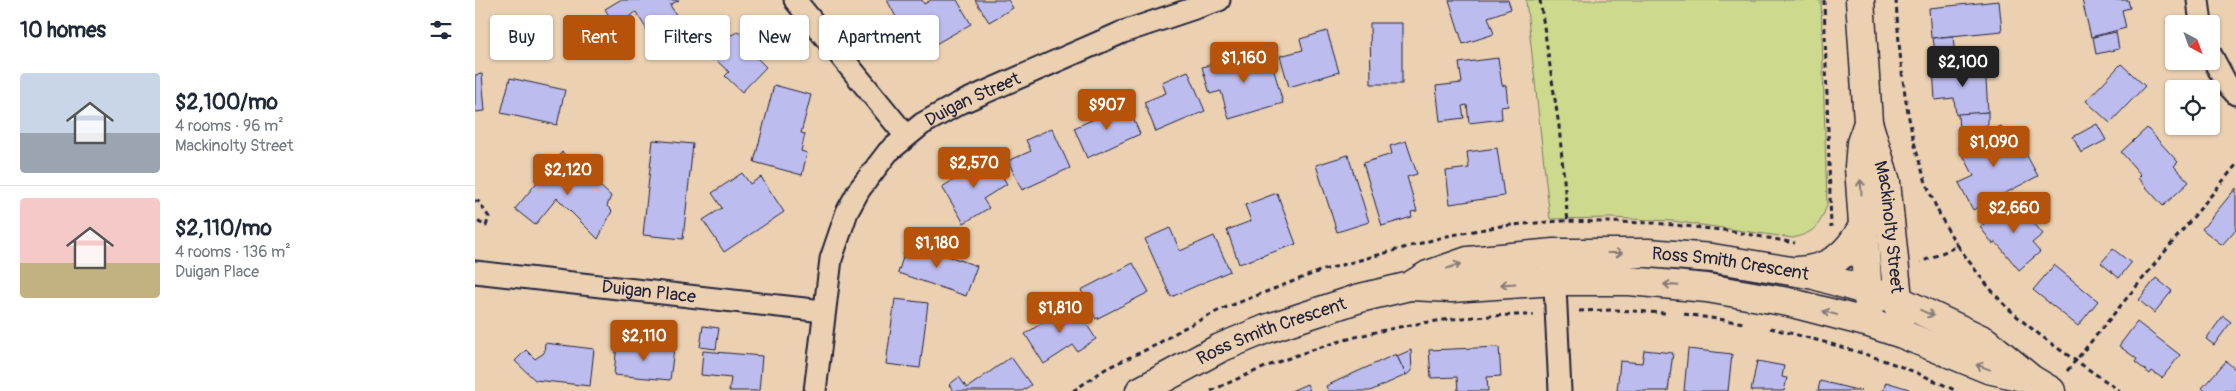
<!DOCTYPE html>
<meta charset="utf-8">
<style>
body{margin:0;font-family:Pangolin,sans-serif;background:#f6f6f7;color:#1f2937;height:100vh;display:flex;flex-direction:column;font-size:19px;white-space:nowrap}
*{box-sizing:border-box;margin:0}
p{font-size:16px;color:#747a83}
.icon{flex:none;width:28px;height:28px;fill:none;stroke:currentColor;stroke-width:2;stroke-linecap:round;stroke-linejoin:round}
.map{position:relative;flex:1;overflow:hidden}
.panel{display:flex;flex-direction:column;background:#fff;width:475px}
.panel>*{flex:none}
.top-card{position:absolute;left:15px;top:15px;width:475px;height:45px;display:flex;gap:10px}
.needle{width:32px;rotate:139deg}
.buttons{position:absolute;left:1690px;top:15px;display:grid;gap:10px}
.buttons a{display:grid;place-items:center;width:55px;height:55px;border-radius:5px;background:#fff;box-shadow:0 1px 4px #0004;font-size:25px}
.price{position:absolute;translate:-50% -42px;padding:0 11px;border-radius:5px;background:#b45309;color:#fff;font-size:16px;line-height:32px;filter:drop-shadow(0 1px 2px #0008)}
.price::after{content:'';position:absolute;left:50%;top:30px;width:15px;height:11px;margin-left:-8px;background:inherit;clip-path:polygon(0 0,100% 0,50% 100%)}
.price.on{background:#222;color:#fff}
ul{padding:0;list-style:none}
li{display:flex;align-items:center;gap:15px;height:125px;padding:0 20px}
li+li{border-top:1px solid #e0e1e3}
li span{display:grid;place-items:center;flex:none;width:140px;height:100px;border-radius:5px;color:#555}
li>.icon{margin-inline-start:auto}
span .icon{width:60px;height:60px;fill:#fffc;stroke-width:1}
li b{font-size:21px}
h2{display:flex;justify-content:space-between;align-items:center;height:60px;padding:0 20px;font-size:21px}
.pill{padding:0 18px;border-radius:5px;background:#fff;box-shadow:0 1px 4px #0004;font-size:18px;line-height:45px}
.pill.on{background:#b45309;color:#fff}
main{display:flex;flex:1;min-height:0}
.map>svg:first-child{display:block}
.green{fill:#cdd98c;stroke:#787e64}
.building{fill:#bdbcee;stroke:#22223b}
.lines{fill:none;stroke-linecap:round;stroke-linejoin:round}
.street-casing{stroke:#22223b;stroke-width:25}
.secondary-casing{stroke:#22223b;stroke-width:31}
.path{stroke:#22223b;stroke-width:3;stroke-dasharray:5 4;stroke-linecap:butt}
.street{stroke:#ebd1b2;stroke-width:21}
.secondary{stroke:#ebd1b2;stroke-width:28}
.oneway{stroke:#867a76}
.labels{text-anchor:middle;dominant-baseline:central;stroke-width:4.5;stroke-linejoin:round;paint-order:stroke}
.street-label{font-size:18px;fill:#22223b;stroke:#ebd1b2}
</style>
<main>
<section class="panel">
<h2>10 homes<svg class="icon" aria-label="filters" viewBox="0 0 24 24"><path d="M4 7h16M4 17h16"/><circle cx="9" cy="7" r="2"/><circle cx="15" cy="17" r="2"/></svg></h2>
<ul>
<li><span style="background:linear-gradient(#c9d6e8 60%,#9aa5b1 0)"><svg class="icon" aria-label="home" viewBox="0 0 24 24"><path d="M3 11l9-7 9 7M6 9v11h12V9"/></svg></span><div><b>$2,100/mo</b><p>4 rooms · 96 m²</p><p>Mackinolty Street</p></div></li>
<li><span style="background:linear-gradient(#f6c9c9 65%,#c2b280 0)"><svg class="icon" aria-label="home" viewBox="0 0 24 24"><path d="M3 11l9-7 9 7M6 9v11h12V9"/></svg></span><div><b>$2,110/mo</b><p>4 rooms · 136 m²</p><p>Duigan Place</p></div></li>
</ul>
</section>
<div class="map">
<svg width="1761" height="391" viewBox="0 0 1761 391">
<rect width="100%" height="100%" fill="#ebd1b2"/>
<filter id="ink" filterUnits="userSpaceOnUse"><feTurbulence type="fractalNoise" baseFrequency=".02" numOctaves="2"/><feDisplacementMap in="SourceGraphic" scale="10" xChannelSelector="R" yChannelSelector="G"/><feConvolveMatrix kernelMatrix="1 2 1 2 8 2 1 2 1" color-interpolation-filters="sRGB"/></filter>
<g filter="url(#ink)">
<path class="green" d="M1051 0H1346L1352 205C1344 227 1340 232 1318 238L1198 221 1136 218 1075 219Z"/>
<g class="building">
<path d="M145 0H204L195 5 208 26 180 43 161 12 140 26 130 9Z"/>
<path d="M412 0H447L449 4 456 0H482L496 24 448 51 444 43 425 54 418 41 430 34Z"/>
<path d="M500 0H533L538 8 514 22Z"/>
<path d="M974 0H1033L1036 9 1013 17 1019 34 988 44Z"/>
<path d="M1607 0H1653L1655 8 1647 10 1651 28 1616 37Z"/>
<path d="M1524 1 1527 31 1456 38 1454 8Z"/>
<path d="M895 23H927V84H896Z"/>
<path d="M249 27 257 35 263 31 283 49 279 55 291 67 267 92 250 76 254 72 228 48Z"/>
<path d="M852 31 864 72 814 87 805 56 828 50 825 39Z"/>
<path d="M1641 32 1644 49 1621 54 1618 37Z"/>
<path d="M1478 36 1480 58 1461 59 1458 38Z"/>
<path d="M775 53 777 59 794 53 808 103 754 119 746 91 735 94 727 67Z"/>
<path d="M1023 58 1027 85 1031 86 1033 106 1026 107 1027 119 994 123 992 105 987 106 989 118 965 121 961 86 987 83 984 63Z"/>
<path d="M1510 64 1513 112 1481 115 1479 98 1460 100 1458 69Z"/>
<path d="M1646 64 1670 86 1635 123 1611 101Z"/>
<path d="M713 71 730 111 681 132 669 102 691 93 687 82Z"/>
<path d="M7 74 10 111 0 112V75Z"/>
<path d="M35 78 90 90 82 125 26 113Z"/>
<path d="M299 85 336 95 326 133 330 134 326 151 332 153 327 175 279 162Z"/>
<path d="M652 104 665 134 612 158 599 128Z"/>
<path d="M1513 112V125L1484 133 1483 114Z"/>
<path d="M1622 124 1631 140 1606 153 1598 137Z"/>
<path d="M1526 126 1537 148 1545 143 1563 176 1498 210 1484 183 1499 176 1484 147Z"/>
<path d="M577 128 595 168 547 190 533 161 556 151 551 140Z"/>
<path d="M1672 128 1703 162 1699 166 1714 182 1688 206 1663 178 1666 175 1646 152Z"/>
<path d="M178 140 218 144 208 239 168 235Z"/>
<path d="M931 141 942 174 932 177 942 211 936 212 937 217 907 226 888 163 917 154 915 146Z"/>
<path d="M1022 148 1029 196 975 204 971 171 994 168 992 152Z"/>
<path d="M87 152 136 196 132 206 137 211 123 239 82 198 60 225 40 209Z"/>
<path d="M873 155 894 222 862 232 841 165Z"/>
<path d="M516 157 532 184 508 199 514 208 489 223 467 187Z"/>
<path d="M267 173 275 184 286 177 309 212 249 252 228 220 247 208 237 193Z"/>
<path d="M1761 188V229L1747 245 1727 229Z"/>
<path d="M802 193 821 244 764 264 752 230 776 221 770 205Z"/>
<path d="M1539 199 1568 234 1557 243 1565 252 1544 270 1521 242 1518 244 1505 227Z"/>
<path d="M695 228 705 251 739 236 755 271 696 297 670 239Z"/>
<path d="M433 242 502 266 491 296 423 273Z"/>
<path d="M1638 249 1656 263 1644 278 1626 263Z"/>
<path d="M658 263 674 292 621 319 606 290Z"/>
<path d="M1579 265 1623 301 1603 326 1558 290Z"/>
<path d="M1681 278 1697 291 1679 313 1664 300Z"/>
<path d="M420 299 453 303 445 368 411 364Z"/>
<path d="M598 303 621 339 602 351 598 345 569 364 550 334Z"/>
<path d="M1748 316 1756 322 1739 345 1731 339Z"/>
<path d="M1662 322 1705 355 1687 378 1677 371 1675 374 1660 362 1662 359 1644 346Z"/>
<path d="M228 326 244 328 241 349 225 347Z"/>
<path d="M70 343 119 349 115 386 60 380 40 361 51 350 60 359 69 353Z"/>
<path d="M142 343 199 349 195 380 139 375Z"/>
<path d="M1024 347 1026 376 1012 377 1013 391H983L982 377 956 378 954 350Z"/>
<path d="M1213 349 1257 354 1253 391H1209Z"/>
<path d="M936 350 937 371 931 375 922 356Z"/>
<path d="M1169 350 1198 353 1193 391H1142L1145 361 1167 363Z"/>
<path d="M228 351 287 356 284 391H254L256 378 226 375Z"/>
<path d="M921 354 931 375 895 391H853L851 386Z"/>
<path d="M536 357 556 385 547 391H479L474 385 484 377 492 388Z"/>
<path d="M1282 361 1309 366 1307 377 1312 378 1309 391H1276Z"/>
<path d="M1751 361 1761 370V391H1730L1727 388Z"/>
<path d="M1345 381 1386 391H1343Z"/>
<path d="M1411 382 1434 389V391H1408Z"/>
<path d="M832 384 835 391H816Z"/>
</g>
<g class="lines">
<defs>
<g id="street">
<path d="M320 0 431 136"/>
<path d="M1723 0 1726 24"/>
<path d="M1736 55 1751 83 1761 94"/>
<path d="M1079 266 1085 391"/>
<path id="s1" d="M0 272 348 311"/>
<path id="s2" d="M340 391 356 259 372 212 384 190 413 152 447 124 483 104 648 32 744 0"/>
</g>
<g id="secondary">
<path id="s3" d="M1385 0 1393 122 1411 182 1425 318"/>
<path d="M1392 126 1386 143 1384 167 1394 309"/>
<path d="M1323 271C1356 269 1373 254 1388 226"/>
<path d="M936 286 977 288 1080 281H1154L1232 288 1313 302 1394 323 1427 334 1513 369 1552 378"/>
<path id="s4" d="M665 391 745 348 791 329 885 298 935 286 953 275 993 261 1079 253H1173L1237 258 1316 271 1339 275 1423 300 1510 341 1556 379 1576 391"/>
</g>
</defs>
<use href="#street" class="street-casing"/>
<use href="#secondary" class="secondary-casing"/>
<g class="path">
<path d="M1065 0 1084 126 1093 223"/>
<path d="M1349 0 1356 227"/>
<path d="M1421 0C1426 82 1435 176 1483 246L1446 262"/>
<path d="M0 201H3L14 217 11 226 0 220"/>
<path d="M1483 246C1498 267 1513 288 1531 306 1565 339 1607 364 1645 391"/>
<path d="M1104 311 1140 310 1190 313"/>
<path d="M1209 314 1269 323"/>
<path d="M1295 328C1359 344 1423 361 1481 391"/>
<path d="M1592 371 1761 165"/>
<path d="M598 391 632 368 679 346 707 329 747 309 845 271 972 236 1026 226 1085 221 1180 223 1256 231 1320 243"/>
<path d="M736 391C841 341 942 314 1059 315"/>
</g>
<use href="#street" class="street"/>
<use href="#secondary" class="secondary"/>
</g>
<defs><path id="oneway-shaft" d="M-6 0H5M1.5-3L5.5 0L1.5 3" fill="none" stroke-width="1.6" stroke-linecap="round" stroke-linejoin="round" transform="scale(1.25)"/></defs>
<g class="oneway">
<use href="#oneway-shaft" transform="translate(1386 187) rotate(-94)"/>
<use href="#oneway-shaft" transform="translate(1140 253)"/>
<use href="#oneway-shaft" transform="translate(979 266) rotate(-20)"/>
<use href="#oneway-shaft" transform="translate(1033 284) rotate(176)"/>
<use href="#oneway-shaft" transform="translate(1196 285) rotate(-175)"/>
<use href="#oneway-shaft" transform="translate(1355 313) rotate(-165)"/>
<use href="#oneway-shaft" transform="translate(1452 313) rotate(25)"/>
<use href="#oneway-shaft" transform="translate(1508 367) rotate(-160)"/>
</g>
</g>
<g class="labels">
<g class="street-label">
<text stroke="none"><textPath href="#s2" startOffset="356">Duigan Street</textPath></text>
<text stroke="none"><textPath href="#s3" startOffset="230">Mackinolty Street</textPath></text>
<text stroke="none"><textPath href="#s4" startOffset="618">Ross Smith Crescent</textPath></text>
<text stroke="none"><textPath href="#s1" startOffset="175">Duigan Place</textPath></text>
<text stroke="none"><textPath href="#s4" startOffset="145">Ross Smith Crescent</textPath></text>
</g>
</g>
</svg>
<div class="buttons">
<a><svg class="needle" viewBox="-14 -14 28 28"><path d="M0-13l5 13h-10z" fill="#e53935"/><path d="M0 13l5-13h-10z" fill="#747a83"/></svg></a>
<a><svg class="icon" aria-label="locate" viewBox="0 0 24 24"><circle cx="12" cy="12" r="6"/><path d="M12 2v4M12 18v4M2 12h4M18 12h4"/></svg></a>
</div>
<b class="price" style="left:769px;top:84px">$1,160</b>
<b class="price on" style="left:1488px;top:88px">$2,100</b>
<b class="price" style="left:632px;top:131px">$907</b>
<b class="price" style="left:1519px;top:168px">$1,090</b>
<b class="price" style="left:499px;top:189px">$2,570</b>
<b class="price" style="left:93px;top:196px">$2,120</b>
<b class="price" style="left:1539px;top:234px">$2,660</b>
<b class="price" style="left:462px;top:269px">$1,180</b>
<b class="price" style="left:585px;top:334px">$1,810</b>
<b class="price" style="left:169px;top:362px">$2,110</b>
<div class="top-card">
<a class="pill">Buy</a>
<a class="pill on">Rent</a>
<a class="pill">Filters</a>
<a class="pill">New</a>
<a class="pill">Apartment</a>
</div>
</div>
</main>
